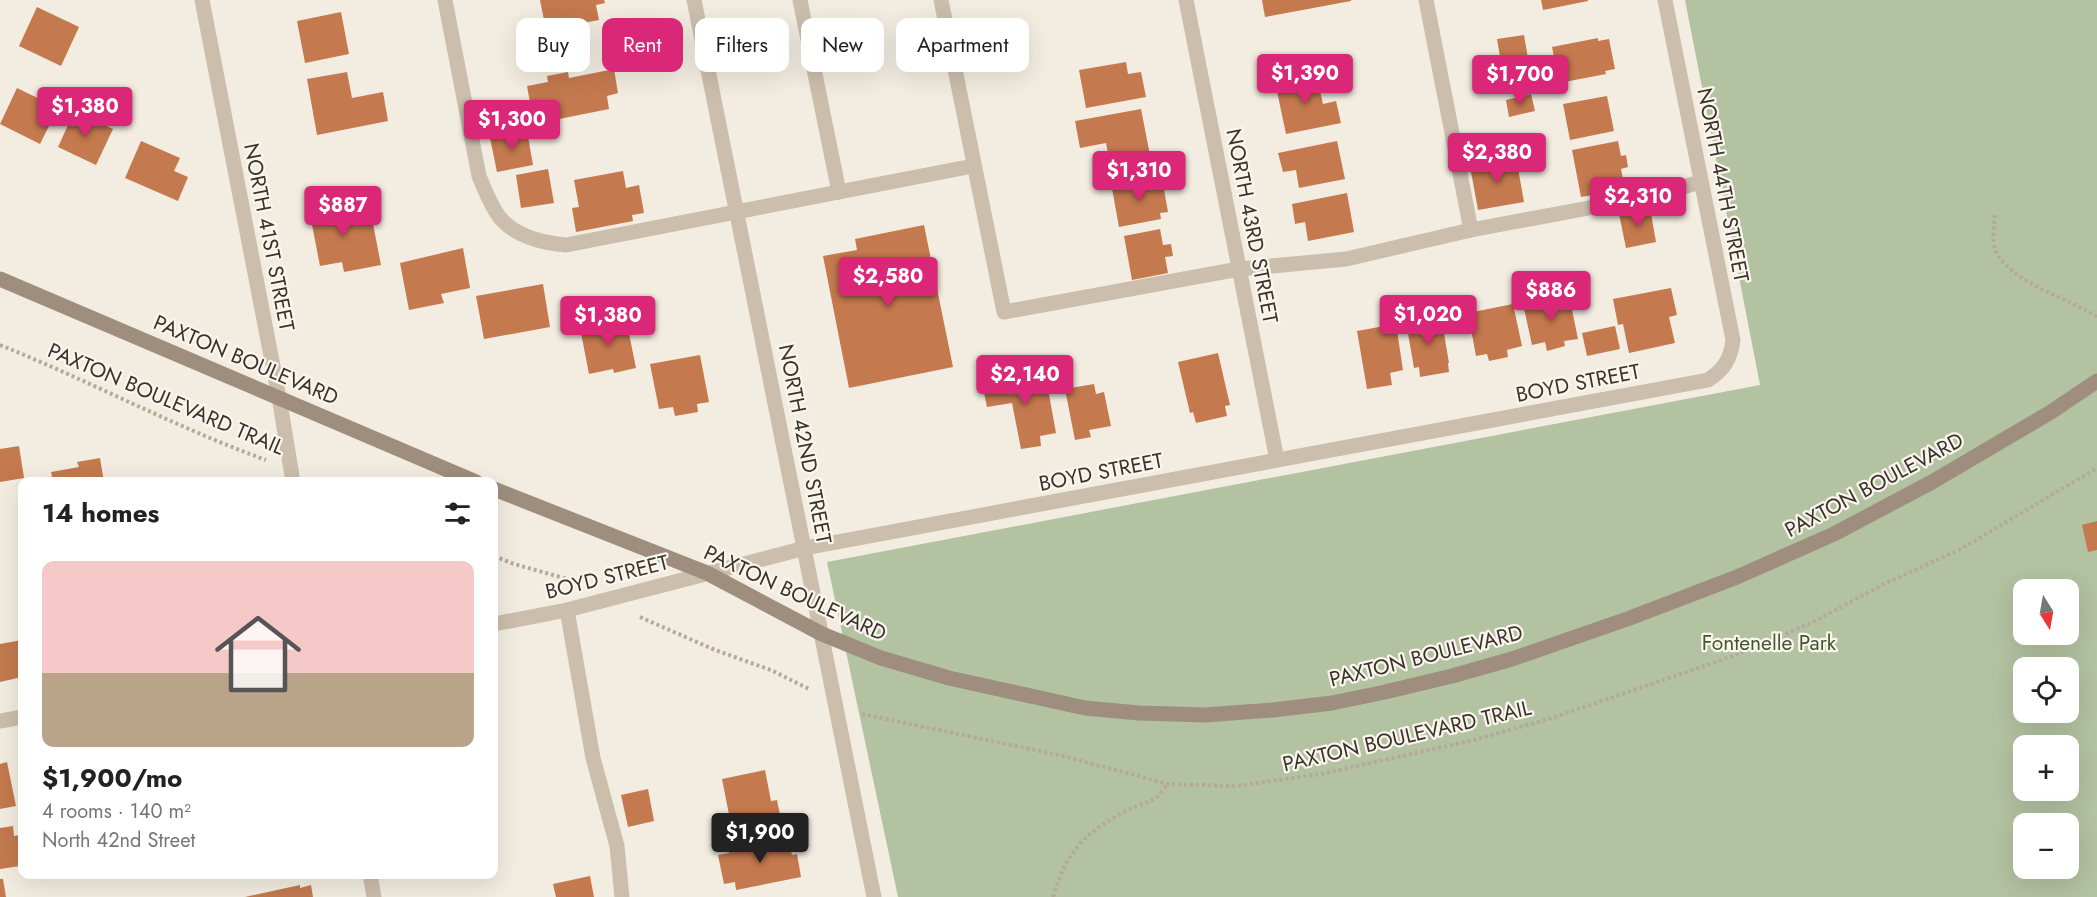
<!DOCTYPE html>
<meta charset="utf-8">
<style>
body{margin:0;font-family:Jost,sans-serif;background:#f2f2f2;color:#222;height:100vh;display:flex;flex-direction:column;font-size:22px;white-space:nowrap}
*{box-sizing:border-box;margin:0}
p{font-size:20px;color:#767676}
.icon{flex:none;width:33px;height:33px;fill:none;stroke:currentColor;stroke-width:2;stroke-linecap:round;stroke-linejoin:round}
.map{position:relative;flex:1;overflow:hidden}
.details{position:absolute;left:18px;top:477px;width:480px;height:402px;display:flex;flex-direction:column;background:#fff;border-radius:12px;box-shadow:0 6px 24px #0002}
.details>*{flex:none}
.banner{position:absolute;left:516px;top:18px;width:570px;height:54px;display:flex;gap:12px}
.needle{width:39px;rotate:169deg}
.tools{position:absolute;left:2013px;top:579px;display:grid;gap:12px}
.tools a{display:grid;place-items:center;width:66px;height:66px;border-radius:12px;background:#fff;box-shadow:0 6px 24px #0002;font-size:30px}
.price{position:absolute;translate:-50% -51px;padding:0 14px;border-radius:6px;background:#db2777;color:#fff;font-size:20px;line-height:39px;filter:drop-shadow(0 2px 3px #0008)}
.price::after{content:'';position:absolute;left:50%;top:36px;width:18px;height:14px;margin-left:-9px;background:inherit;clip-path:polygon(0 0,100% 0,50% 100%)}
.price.selected{background:#222;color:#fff}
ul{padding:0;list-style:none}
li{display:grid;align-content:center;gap:12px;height:318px;padding:0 24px}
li+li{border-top:2px solid #e0e0e0}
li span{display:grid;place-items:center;height:186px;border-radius:12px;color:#555}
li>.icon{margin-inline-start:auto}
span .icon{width:108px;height:108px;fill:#fffc;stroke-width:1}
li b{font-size:26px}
h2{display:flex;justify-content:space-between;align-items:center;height:72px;padding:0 24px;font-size:26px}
.pill{padding:0 21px;border-radius:12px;background:#fff;box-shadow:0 6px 24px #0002;font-size:21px;line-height:54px}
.pill.selected{background:#db2777;color:#fff}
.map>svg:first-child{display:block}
.park{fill:#b3c2a1;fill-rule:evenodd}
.building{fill:#c4794e}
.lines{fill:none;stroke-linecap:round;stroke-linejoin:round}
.path{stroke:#b7a997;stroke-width:4;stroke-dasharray:3 3;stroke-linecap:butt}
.lane{stroke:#ccbead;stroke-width:15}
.street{stroke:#ccbead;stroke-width:15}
.secondary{stroke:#9f8e7e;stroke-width:15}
.labels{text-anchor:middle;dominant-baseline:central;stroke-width:4.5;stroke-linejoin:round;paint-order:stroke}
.street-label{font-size:21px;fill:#3a322b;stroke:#faf6ee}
.park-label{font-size:21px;fill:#44582f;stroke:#faf6ee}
</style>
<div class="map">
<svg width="2097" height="897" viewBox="0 0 2097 897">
<rect width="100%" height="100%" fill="#f3ede1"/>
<path class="park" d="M1685 0H2097V897H898L827 562 1760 385ZM2024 590H2068V634H2024ZM2024 668H2068V712H2024ZM2024 746H2068V790H2024ZM2024 824H2068V868H2024Z"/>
<g class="building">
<path d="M540 0H604L605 3 596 5 599 20 546 30Z"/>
<path d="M1262 0H1351V1L1265 17Z"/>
<path d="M1541 0H1588V1L1543 10Z"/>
<path d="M37 7 79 27 61 66 19 46Z"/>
<path d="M341 12 349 54 305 63 297 21Z"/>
<path d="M1524 35 1529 64 1502 69 1497 39Z"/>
<path d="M1598 38V41L1609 39 1615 69 1605 71 1606 74 1559 83 1552 47Z"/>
<path d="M1126 62 1128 74 1141 72 1146 97 1086 108 1079 70Z"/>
<path d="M614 69 618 93 607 96 609 109 534 124 527 86 548 82 547 76 568 72 569 78Z"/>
<path d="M347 72 352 98 383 92 388 121 317 135 307 79Z"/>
<path d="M1316 73 1323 104 1336 101 1341 123 1286 134 1275 82Z"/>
<path d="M17 88 58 108 40 144 0 124Z"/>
<path d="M1531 94 1535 111 1509 117 1506 100Z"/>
<path d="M1607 96 1614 131 1570 140 1563 104Z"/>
<path d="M1141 109 1150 155 1110 163 1106 143 1080 148 1075 121Z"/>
<path d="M74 112 113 129 96 165 58 147Z"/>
<path d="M527 131 533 165 497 172 490 138Z"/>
<path d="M141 141 180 158 174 171 188 177 178 201 125 178Z"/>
<path d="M1337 141 1345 179 1299 188 1296 170 1283 172 1278 153Z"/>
<path d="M1618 141 1621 156 1626 155 1628 167 1621 169 1625 189 1581 197 1572 150Z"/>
<path d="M1516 157 1524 202 1478 210 1470 166Z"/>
<path d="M548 169 554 203 521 208 516 175Z"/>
<path d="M623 171 626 188 639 185 644 213 632 215 633 221 576 232 572 208 579 207 574 180Z"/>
<path d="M1127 180 1128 186 1153 181 1154 186 1163 184 1168 212 1160 213 1161 219 1119 227 1111 183Z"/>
<path d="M1347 193 1354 232 1308 241 1305 222 1295 224 1292 204Z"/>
<path d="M343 197 348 224 372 219 381 265 344 272 342 262 320 266 308 204Z"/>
<path d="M1650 208 1656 242 1626 248 1619 214Z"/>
<path d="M924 225 953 367 849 388 823 256 857 250 855 239Z"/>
<path d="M1160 229 1163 245 1171 244 1173 256 1165 257 1168 273 1132 280 1124 236Z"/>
<path d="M463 248 470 288 441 294 444 303 409 310 400 263Z"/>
<path d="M543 284 550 327 484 339 476 296Z"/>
<path d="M1671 288 1677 315 1669 317 1675 343 1629 353 1623 324 1618 325 1613 299Z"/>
<path d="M1569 295 1578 339 1564 341 1565 346 1547 351 1545 342 1532 345 1523 304Z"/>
<path d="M1513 304 1522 346 1507 350 1508 357 1489 361 1487 354 1476 356 1468 313Z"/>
<path d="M1441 316 1449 363H1448L1449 372 1420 377 1419 367 1414 368 1406 322Z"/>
<path d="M626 319 636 368 614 373 613 369 589 374 580 328Z"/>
<path d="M1396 324 1403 370 1390 373 1392 385 1367 389 1357 331Z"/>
<path d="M1615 326 1620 349 1587 356 1582 333Z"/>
<path d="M1218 353 1230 405 1225 406 1227 416 1196 423 1193 412 1190 413 1178 362Z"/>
<path d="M700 355 709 402 697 404 698 412 675 416 673 407 659 409 650 364Z"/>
<path d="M1045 372 1056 433 1040 436 1041 446 1021 449 1012 403 987 407 982 383Z"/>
<path d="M1094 384 1096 394 1104 392 1111 426 1089 430 1091 437 1075 440 1065 389Z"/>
<path d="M19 446 24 478 0 482V449Z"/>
<path d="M100 458 104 482H53L51 472 79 467 77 462Z"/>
<path d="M2097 521V550L2088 552 2082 525Z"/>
<path d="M22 640V677L0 682V644Z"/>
<path d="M7 762 16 806 0 809V764Z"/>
<path d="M765 770 771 801 777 800 781 820 732 830 722 779Z"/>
<path d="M648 789 654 821 628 827 621 795Z"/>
<path d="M13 826 14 836 19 835 22 854V856H18L20 866 0 869V828Z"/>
<path d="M788 837 792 855 797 854 801 877 736 890 735 882 724 884 718 855 729 853V849Z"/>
<path d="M590 876 594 897H556L553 884Z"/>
<path d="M0 879H3L6 897H0Z"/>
<path d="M300 885V888L311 885 313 897H245Z"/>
</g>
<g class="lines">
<g class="path">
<path d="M1995 215C1994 227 1991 242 1996 252 2011 283 2069 298 2097 317"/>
<path d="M0 345C90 381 175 427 266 460"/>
<path d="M494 556 514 564 578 582"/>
<path d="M640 617 715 650 771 670 809 689"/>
<path d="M862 714 1059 755 1168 784 1237 786 1321 774 1470 741 1549 719 1733 656 1811 623 1884 584 1961 549 2097 468"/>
<path d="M1053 897C1067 850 1086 831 1130 809 1138 805 1148 803 1156 798 1160 795 1164 788 1168 784"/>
</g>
<g class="lane">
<path d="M445 0 479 176C485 190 491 207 501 219 517 237 544 243 566 245L973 166"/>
<path d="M800 0 839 192"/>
<path d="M941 0 1004 312 1239 269 1346 259 1471 230 1642 198 1701 182"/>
<path d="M1426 0 1471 230"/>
<path d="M567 610 593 758 617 846 622 897"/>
</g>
<g class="street">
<path d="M202 0 279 397 293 482"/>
<path d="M694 0 874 897"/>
<path d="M1186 0 1277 460"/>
<path d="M494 624 567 610 805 548 1708 380C1724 370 1731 358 1733 340L1665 0"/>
<path d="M0 721 22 717"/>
<path d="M370 874 374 897"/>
</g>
<g class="secondary">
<path d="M0 279 476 482"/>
<path d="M494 489 707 573 822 634 881 658 949 678 1085 708 1139 713 1205 715 1273 710 1332 703 1385 692 1452 676 1512 659 1630 618 1737 577 1834 534 1932 482 2051 412 2097 381"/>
</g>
</g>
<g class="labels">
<g class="street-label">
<text transform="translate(1723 185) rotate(79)">NORTH 44TH STREET</text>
<text transform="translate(1252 226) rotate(79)">NORTH 43RD STREET</text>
<text transform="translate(269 237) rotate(79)">NORTH 41ST STREET</text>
<text transform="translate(246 360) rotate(23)">PAXTON BOULEVARD</text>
<text transform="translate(1578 383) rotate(-11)">BOYD STREET</text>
<text transform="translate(166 399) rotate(23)">PAXTON BOULEVARD TRAIL</text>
<text transform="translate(805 444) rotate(79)">NORTH 42ND STREET</text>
<text transform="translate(1101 472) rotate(-11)">BOYD STREET</text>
<text transform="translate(1874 485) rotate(-28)">PAXTON BOULEVARD</text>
<text transform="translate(607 577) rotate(-14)">BOYD STREET</text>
<text transform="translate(795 593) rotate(25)">PAXTON BOULEVARD</text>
<text transform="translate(1426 656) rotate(-14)">PAXTON BOULEVARD</text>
<text transform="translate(1407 736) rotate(-13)">PAXTON BOULEVARD TRAIL</text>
</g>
<g class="park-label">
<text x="1769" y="643">Fontenelle Park</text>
</g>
</g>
</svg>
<div class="tools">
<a><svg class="needle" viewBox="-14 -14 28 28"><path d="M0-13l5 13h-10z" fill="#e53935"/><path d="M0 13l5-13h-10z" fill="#767676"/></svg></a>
<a><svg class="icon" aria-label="locate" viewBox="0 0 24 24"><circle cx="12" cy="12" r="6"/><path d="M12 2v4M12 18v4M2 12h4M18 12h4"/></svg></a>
<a>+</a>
<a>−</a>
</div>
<b class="price" style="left:1305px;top:105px">$1,390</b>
<b class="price" style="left:1520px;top:106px">$1,700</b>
<b class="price" style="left:85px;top:138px">$1,380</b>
<b class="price" style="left:512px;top:151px">$1,300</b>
<b class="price" style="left:1497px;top:184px">$2,380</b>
<b class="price" style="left:1139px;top:202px">$1,310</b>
<b class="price" style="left:1638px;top:228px">$2,310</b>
<b class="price" style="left:343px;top:237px">$887</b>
<b class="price" style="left:888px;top:308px">$2,580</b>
<b class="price" style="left:1551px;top:322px">$886</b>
<b class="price" style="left:1428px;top:346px">$1,020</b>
<b class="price" style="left:608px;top:347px">$1,380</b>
<b class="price" style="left:1025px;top:406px">$2,140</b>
<b class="price selected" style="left:760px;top:864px">$1,900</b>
<div class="banner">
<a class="pill">Buy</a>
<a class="pill selected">Rent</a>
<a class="pill">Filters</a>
<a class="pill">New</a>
<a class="pill">Apartment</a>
</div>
<section class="details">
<h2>14 homes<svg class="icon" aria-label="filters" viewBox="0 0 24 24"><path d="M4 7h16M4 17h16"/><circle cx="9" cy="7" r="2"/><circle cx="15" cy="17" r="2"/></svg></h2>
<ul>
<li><span style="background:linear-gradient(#f6c9c9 60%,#b9a48a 0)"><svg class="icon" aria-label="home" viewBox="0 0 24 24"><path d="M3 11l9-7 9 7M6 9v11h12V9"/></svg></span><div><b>$1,900/mo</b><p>4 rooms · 140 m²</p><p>North 42nd Street</p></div></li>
</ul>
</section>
</div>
